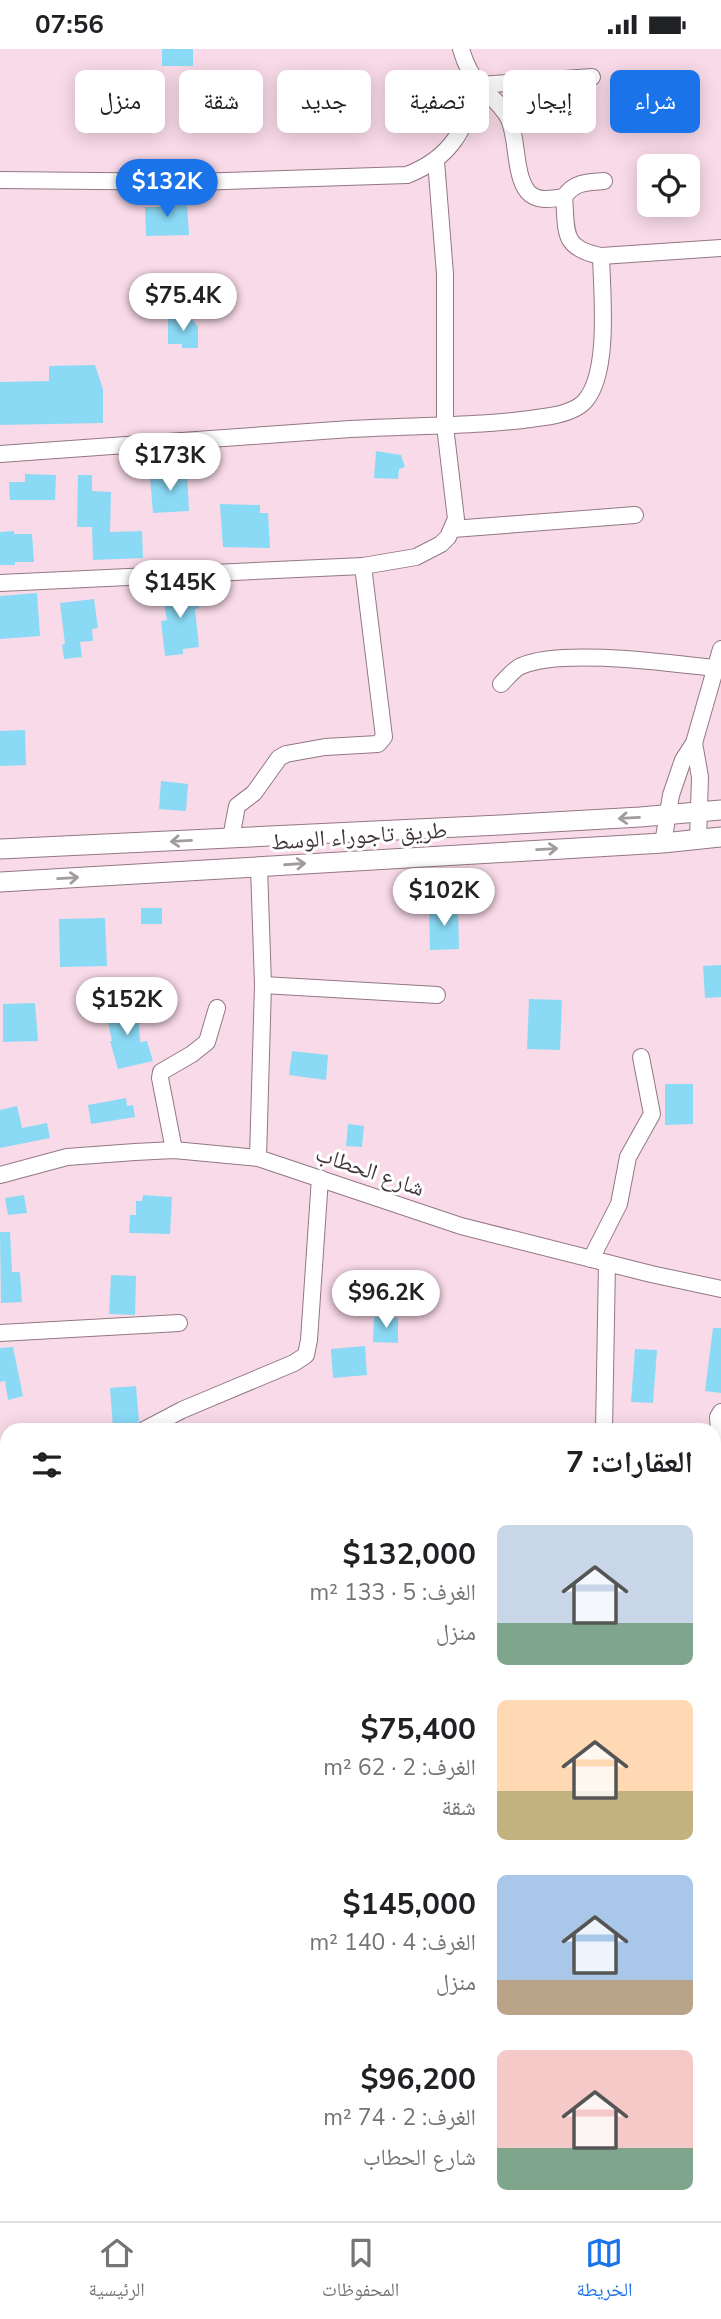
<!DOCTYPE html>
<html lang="ar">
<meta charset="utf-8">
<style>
body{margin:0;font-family:"Nunito Sans","Noto Naskh Arabic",sans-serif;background:#f6f6f6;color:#202124;direction:rtl;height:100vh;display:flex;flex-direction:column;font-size:26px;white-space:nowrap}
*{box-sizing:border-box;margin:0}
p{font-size:23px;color:#757577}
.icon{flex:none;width:38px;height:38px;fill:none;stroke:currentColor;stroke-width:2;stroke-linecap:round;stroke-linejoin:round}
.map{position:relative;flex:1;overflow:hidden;direction:ltr}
.panel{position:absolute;left:0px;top:1374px;width:721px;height:800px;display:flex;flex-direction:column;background:#fff;border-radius:21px 21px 0 0;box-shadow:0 4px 18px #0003;direction:rtl}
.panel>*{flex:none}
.hud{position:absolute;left:21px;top:21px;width:679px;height:63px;direction:rtl;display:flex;gap:14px}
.tools{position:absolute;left:637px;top:105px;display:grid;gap:14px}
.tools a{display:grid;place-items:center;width:63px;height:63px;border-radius:10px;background:#fff;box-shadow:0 4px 18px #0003;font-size:35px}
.price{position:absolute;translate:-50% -60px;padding:0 16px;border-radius:24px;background:#fff;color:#222;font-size:23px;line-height:46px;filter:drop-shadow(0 2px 4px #0008)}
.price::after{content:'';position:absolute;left:50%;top:42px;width:21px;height:16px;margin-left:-10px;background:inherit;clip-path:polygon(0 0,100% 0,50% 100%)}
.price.on{background:#1a73e8;color:#fff}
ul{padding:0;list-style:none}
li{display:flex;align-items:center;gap:21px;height:175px;padding:0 28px}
li span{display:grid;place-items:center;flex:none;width:196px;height:140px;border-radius:10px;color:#555}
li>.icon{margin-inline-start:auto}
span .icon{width:84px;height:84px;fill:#fffc;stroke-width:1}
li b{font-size:30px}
h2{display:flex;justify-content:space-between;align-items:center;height:84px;padding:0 28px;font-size:30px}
.tag{padding:0 24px;border-radius:10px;background:#fff;box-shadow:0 4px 18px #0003;font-size:24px;line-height:63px}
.tag.on{background:#1a73e8;color:#fff}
.status{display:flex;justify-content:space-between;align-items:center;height:49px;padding:0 35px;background:#fff;direction:ltr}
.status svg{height:19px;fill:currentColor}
.tabs{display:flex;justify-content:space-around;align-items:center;height:98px;border-top:2px solid #e0e0e0;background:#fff;font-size:19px;color:#757577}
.tabs a{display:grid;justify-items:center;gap:4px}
.tabs .on{color:#1a73e8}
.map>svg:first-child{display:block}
.building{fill:#8adaf6}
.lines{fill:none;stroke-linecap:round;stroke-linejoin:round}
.minor-casing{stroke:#937784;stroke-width:18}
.major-casing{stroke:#937784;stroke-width:21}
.minor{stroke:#fff;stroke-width:16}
.major{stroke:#fff;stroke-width:19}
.oneway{stroke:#a19b9e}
.labels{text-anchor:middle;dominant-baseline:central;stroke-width:6;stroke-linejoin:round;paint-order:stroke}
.street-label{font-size:23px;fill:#43373c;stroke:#fff}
</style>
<div class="status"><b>07:56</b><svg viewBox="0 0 49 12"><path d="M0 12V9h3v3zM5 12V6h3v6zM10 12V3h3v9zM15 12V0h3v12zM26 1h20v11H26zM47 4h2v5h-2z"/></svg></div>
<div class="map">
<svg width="721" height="2172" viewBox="0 0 721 2172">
<rect width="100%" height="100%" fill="#f9dae8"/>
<g class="building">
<rect x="162" y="0" width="31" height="17"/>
<path d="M162 149H173V155L187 154 189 186 146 187 145 158H161Z"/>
<path d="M168 270H192L198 278V299H182V295H168Z"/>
<path d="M95 316 103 340V374L0 376V333L49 332V317Z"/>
<path d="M376 402 401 406 405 418 399 420 398 430 374 429Z"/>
<path d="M187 424 189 462 153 464 150 427Z"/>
<path d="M25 425 56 426 55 451H10L9 433H25Z"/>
<path d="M78 426H92V442L111 443 110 483 142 482 143 509 93 511 92 478H77Z"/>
<path d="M220 455 260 456V464H268L270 499 223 498Z"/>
<path d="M14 482V485H32L34 513H15V516H0V483Z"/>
<path d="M184 536 185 540 194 538 199 559 195 560 199 598 183 600V605L165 607 161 572 167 571 162 544 170 542 169 537Z"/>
<path d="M37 544 40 587 0 590V547Z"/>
<path d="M94 550 98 579 92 580 93 592 80 593 82 608 64 610 62 596 65 595 60 554Z"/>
<path d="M25 681 26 716 0 717V682Z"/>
<path d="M161 732 188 735 186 762 159 760Z"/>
<path d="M429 857H458L459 900 430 901Z"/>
<rect x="141" y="859" width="21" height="16"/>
<path d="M105 869 107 917 60 918 59 870Z"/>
<path d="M721 916V948L705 949 703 917Z"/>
<path d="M529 950 562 951 560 1001 527 1000Z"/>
<path d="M35 954 38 992 3 993V955Z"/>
<path d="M138 957 140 993 147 992 153 1012 118 1020 110 992H112L105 959Z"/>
<path d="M292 1002 328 1006 326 1031 289 1026Z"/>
<path d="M665 1035H693V1075L665 1076Z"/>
<path d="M126 1049 127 1057 133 1056 135 1068 91 1075 88 1056Z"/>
<path d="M17 1057 22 1079 47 1074 50 1089 0 1099V1061Z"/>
<path d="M348 1075 364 1077 362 1098 346 1097Z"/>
<path d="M24 1146 27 1164 8 1166 5 1149Z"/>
<path d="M143 1146 172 1148 170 1185 129 1184 130 1166H136V1152H142Z"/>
<path d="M0 1183H10L12 1223H20L22 1253 1 1254Z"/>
<path d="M111 1226 136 1227 135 1266 109 1265Z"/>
<path d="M374 1268 398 1269V1294L373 1293Z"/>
<path d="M713 1279H721V1344L705 1342Z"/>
<path d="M365 1297 367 1326 333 1329 331 1300Z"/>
<path d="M13 1298 23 1347 8 1351 5 1332 0 1333V1299Z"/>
<path d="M635 1300 657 1301 653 1354 631 1353Z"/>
<path d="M136 1337 139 1372 134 1378 113 1379 110 1339Z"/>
</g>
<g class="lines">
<defs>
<g id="minor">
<path d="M461 0C465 14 471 27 481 38 491 48 503 57 509 70 518 91 514 126 528 143 537 153 552 150 564 148 574 133 587 133 604 132"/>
<path d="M479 36 592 28"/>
<path d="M0 131 195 133 407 126C453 108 464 80 479 36"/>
<path d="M564 148C567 183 561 199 601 207L721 199"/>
<path d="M0 405C117 397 233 388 350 380 417 376 484 378 551 367 562 365 577 361 585 352 610 324 602 245 601 207"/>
<path d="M453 480 635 466"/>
<path d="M0 534 363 517 416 508 441 495 448 488 456 470 445 377V225L436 112"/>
<path d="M501 635C507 629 514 620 521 617 561 599 668 614 714 619"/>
<path d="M694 694 700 728 698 791"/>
<path d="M231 789 237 757 254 744 279 709 286 705 325 698 378 695 384 688 363 517"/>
<path d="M663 794 671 746 683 711 694 694 721 600"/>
<path d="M263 936 437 946"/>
<path d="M174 1101 160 1029 161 1023 192 1005 207 993 217 959"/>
<path d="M258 1109 263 936 259 818"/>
<path d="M0 1126 67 1108 135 1103 174 1101 258 1109 461 1177 651 1225 721 1240"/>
<path d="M591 1210 619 1155 628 1108 652 1065 641 1008"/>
<path d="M0 1284 179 1274"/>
<path d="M721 1363 718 1368 721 1405"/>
<path d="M144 1381 182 1361 294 1314 306 1306 309 1291 320 1129"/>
<path d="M604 1381 607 1214"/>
<path d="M714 1465H721"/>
<path d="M0 1528 7 1527"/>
<path d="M714 1657 721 1658"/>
<path d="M7 1675 4 1692 7 1737"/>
<path d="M714 1769 721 1772"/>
<path d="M0 2102 7 2100"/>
<path d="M714 2147 721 2148"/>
<path d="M228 2166 231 2172"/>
<path d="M538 2172 539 2166"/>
<path d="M679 2172 680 2166"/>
</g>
<g id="major">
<path d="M0 800 500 776 640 768 721 761"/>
<path d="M0 833 663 794 721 788"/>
</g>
</defs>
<use href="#minor" class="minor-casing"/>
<use href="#major" class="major-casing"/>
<use href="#minor" class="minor"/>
<use href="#major" class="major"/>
</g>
<defs><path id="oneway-shaft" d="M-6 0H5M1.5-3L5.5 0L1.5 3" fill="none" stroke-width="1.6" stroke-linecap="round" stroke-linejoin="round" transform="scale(1.75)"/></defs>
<g class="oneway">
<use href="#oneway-shaft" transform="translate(629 769) rotate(177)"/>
<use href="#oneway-shaft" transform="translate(181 792) rotate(177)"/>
<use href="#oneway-shaft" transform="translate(547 800) rotate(-3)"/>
<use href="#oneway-shaft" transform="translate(295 815) rotate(-4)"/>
<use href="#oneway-shaft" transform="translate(68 829) rotate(-3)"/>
</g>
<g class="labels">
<g class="street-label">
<text transform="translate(359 787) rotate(-4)">طريق تاجوراء الوسط</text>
<text transform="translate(370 1122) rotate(19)">شارع الحطاب</text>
</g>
</g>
</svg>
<div class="tools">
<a><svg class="icon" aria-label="locate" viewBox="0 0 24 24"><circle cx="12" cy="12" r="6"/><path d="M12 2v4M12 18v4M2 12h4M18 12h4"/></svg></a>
</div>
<b class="price on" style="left:167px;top:170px">$132K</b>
<b class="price" style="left:183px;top:284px">$75.4K</b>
<b class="price" style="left:170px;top:444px">$173K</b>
<b class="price" style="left:180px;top:571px">$145K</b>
<b class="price" style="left:444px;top:879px">$102K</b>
<b class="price" style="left:127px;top:988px">$152K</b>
<b class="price" style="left:386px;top:1281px">$96.2K</b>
<div class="hud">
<a class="tag on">شراء</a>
<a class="tag">إيجار</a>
<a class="tag">تصفية</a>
<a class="tag">جديد</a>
<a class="tag">شقة</a>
<a class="tag">منزل</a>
</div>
<section class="panel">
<h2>العقارات: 7<svg class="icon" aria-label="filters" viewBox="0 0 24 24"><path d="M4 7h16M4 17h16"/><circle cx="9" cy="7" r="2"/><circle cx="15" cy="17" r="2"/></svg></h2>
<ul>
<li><span style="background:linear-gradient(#c9d6e8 70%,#7fa58c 0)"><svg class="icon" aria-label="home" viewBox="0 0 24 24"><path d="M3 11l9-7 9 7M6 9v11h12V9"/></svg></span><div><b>$132,000</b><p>الغرف: 5 · 133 m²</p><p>منزل</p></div></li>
<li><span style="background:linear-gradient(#ffd9b3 65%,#c2b280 0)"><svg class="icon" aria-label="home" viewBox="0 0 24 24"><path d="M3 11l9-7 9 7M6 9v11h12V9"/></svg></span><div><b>$75,400</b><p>الغرف: 2 · 62 m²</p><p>شقة</p></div></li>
<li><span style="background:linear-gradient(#a9c7e8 75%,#b9a48a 0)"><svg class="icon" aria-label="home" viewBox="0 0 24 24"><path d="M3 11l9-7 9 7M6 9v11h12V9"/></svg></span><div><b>$145,000</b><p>الغرف: 4 · 140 m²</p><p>منزل</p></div></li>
<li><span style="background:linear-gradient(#f6c9c9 70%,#7fa58c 0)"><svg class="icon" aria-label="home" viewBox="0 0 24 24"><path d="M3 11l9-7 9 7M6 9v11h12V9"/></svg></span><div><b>$96,200</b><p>الغرف: 2 · 74 m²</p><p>شارع الحطاب</p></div></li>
</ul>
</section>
</div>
<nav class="tabs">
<a class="on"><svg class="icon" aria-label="map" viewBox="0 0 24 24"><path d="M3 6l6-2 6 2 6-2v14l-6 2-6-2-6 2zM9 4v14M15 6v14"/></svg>الخريطة</a>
<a><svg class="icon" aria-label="saved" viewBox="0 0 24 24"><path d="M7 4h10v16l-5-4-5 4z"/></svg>المحفوظات</a>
<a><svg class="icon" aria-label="home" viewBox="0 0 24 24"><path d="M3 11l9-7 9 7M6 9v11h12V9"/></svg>الرئيسية</a>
</nav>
